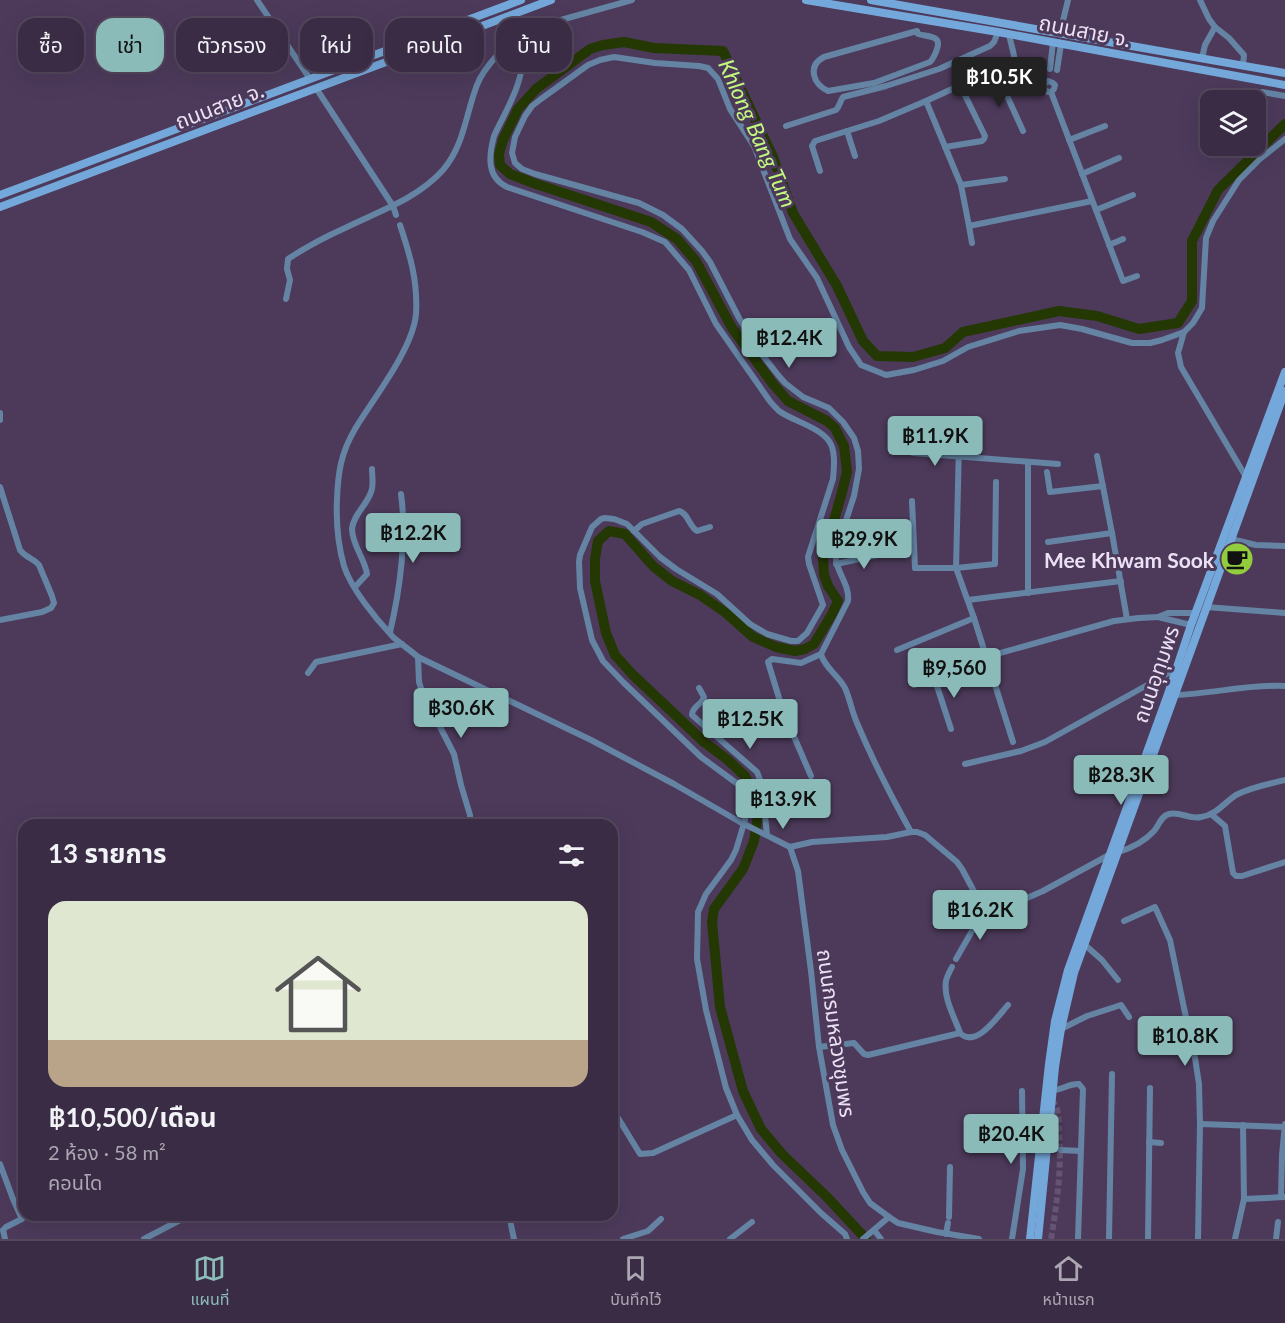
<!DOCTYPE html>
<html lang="th">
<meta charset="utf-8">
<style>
body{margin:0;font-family:Lato,"Noto Sans Thai",sans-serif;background:#41344b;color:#f1f3f6;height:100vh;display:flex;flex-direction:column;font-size:22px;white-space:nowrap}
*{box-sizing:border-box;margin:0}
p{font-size:20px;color:#aba7b2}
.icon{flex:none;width:33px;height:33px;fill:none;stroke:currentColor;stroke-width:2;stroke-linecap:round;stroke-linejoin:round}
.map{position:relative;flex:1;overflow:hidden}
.details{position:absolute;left:18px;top:819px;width:600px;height:402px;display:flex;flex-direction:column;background:#3a2c44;border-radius:18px;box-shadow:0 6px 24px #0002,0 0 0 2px #54485d}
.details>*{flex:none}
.banner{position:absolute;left:18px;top:18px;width:600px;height:54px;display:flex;gap:12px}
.fabs{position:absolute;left:1200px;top:90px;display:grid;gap:12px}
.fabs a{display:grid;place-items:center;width:66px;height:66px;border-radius:12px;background:#3a2c44;box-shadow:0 6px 24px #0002,0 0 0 2px #54485d;font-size:30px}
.price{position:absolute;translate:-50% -51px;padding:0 14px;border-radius:6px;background:#8bbbb9;color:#111;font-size:20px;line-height:39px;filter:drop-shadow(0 2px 3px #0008)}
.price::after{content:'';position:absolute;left:50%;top:36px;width:18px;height:14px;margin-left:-9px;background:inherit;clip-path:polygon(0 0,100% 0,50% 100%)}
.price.selected{background:#222;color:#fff}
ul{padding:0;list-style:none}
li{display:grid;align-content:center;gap:12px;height:318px;padding:0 30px}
li span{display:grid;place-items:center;height:186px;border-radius:18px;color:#555}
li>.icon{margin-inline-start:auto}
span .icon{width:108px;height:108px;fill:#fffc;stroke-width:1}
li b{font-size:26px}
h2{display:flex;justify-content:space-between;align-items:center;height:72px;padding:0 30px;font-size:26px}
.pill{padding:0 21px;border-radius:18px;background:#3a2c44;box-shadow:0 6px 24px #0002,0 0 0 2px #54485d;font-size:21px;line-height:54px}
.pill.selected{background:#8bbbb9;color:#111}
.menu{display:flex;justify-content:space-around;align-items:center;height:84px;border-top:2px solid #54485d;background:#3a2c44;font-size:16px;color:#aba7b2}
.menu a{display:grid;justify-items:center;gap:3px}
.menu .selected{color:#8bbbb9}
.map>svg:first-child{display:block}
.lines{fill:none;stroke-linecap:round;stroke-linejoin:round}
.river{stroke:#243803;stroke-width:10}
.street-tunnel{stroke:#655372;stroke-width:6;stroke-dasharray:6 3;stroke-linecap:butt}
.street{stroke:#6584a4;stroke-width:6}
.secondary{stroke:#75a8da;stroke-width:8}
.labels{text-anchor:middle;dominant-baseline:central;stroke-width:6;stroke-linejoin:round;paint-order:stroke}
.street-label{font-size:21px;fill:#ebe0f4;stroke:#4d3a5b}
.poi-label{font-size:21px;font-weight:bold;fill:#ebe0f4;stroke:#4d3a5b;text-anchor:end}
.water-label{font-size:22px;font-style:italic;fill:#c2fa7e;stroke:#4d3a5b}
</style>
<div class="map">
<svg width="1285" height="1239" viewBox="0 0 1285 1239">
<rect width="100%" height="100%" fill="#4d3a5b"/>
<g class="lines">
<path class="river" d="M866 1239 827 1197 782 1154 761 1129 743 1091 720 1007 712 922 714 909 743 869 754 841 758 816 754 795 745 776 728 760 704 742 632 674 615 655 606 633 595 581V559L598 541 609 531 625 534 653 566 672 581 700 595 726 613 753 637 776 647 795 651 805 649 814 644 832 614 838 601 828 586 824 575 823 558 841 496 847 472 844 446 835 428 827 421 788 401 773 384 732 328 696 261 677 239 651 222 536 184 510 174 500 165 499 154 503 140 518 109 536 89 590 49 603 45 624 42 654 48 723 51 773 157 793 213 837 286 863 341 877 356 913 357 945 348 963 332 1059 311 1097 316 1139 329 1178 323 1192 301V241L1218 190 1285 124"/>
<path class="street-tunnel" d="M1051 1239C1057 1202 1062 1169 1059 1131 1059 1119 1059 1109 1052 1100"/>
<g class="street">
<path d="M257 0 310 79"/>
<path d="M1200 0 1209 19 1215 27 1229 38 1244 55 1243 65"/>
<path d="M917 31 918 34C928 37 942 35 937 49 935 55 934 58 930 62L874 83 828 91C813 84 807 66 824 57Z"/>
<path d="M1060 33 1068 0"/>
<path d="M1009 34C1010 41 1016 59 1015 65 1014 68 1012 71 1010 74"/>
<path d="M511 40C516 47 520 53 521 61 525 80 502 118 494 136 489 155 486 177 507 187L642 232 665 242 689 270 716 324 769 400C772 404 776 408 779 411 793 421 819 427 829 441 836 451 834 467 833 479L808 557 809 564 823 605 807 633 798 641H791L767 634 750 624 717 594 676 569 660 557 627 524 614 519 605 518 601 519 592 527 580 555 579 562 580 588 592 640 603 661 623 682 701 757 739 785 743 794 745 820 736 850 731 860 706 894 698 912 697 959 706 1010 726 1088 737 1115 752 1140 773 1165 821 1213 845 1234 847 1239"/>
<path d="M1202 58 1205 45 1215 27"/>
<path d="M1050 69 1053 42"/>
<path d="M1057 70 1061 44"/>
<path d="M998 76 1023 131"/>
<path d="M316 88 393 206 396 215"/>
<path d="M1051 92 1054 89 1055 85 1053 83 1048 81 1044 84V89L1048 92H1051L1123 281 1137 276"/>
<path d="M1262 92 1285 96"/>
<path d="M926 101 961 185 969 226 1092 201"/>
<path d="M786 126 836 110C840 106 840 101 843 97L886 86 939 69 990 46 994 42 998 32"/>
<path d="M847 131 855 156"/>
<path d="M1069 140 1105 126"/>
<path d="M945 147 982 141 984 139 985 136 960 85"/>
<path d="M820 171 812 146 815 141 879 121 926 101 989 72 995 73 998 76 1010 74 1044 84"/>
<path d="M1082 174 1119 158"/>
<path d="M961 185 1005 179"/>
<path d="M1096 210 1133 195"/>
<path d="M400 225C410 255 418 281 416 314 413 349 373 399 355 429 341 453 338 472 337 499 336 521 338 545 344 566 351 589 377 620 393 637 401 644 410 650 418 657L591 740 674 784 740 822 790 847 798 871 811 971 819 1047 833 1125 842 1150 863 1192 870 1203 889 1217 898 1223 937 1232 979 1239"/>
<path d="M969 226 972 243"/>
<path d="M1109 245 1123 239"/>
<path d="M286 299 290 280 287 269 288 259C306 247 325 237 345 228 379 211 417 199 443 170 464 146 466 113 477 85 484 66 509 42 525 30L632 0"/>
<path d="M1184 332 1178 353 1181 367 1246 477"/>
<path d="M0 413V420"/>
<path d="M959 445 956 568 974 618 1013 742"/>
<path d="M913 453 1058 464"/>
<path d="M1097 456 1112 533 1127 619"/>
<path d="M1028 462V593"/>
<path d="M1047 472 1050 492 1103 486"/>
<path d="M0 487 20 550C26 558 33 558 39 565L52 596 54 603 51 608 42 612 0 620"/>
<path d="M912 501 915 568H956L995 564 996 482"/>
<path d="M634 531 642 524 679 511C688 513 689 526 697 531L710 527"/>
<path d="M1231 539 1256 545 1285 546"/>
<path d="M1048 542 1112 533"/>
<path d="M836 564 887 553"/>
<path d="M355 587 367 574C365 559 352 545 352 529 353 515 367 505 371 492 374 485 372 476 372 469"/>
<path d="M968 600 1121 581"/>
<path d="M1206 607 1285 613"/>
<path d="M1158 617 1191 625"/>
<path d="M390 632C400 590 407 537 401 494"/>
<path d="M897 650 974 618"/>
<path d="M418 657 419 682 423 694 454 754 461 785 470 815V825"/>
<path d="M308 673 316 662 402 644"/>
<path d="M934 677 951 729"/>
<path d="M914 685 986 657 1114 621 1139 618 1158 617 1168 613H1196"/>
<path d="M699 688 704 697C702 705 692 706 692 715L757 772 762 785 767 835"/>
<path d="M1175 695C1212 694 1248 684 1285 686"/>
<path d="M965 764 1021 751 1045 742 1176 669"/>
<path d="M811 776 783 711 768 662 772 659 801 663 821 654"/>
<path d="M1211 814 1225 826 1233 873 1236 876H1242L1285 862"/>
<path d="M911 832C891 796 873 761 857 723 852 712 850 699 845 688 839 676 824 667 821 654L848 601C850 582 833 570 836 551L854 496 859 469 858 451 854 438 843 422 829 408 803 397 785 383 778 375 757 348 739 318 710 262 702 251 682 229 663 215 639 203 535 174 522 169 515 163 512 153 515 137 525 116 532 106 541 99 588 65 600 60 614 57 655 63 699 66 708 68 718 79 730 109 754 146 790 239 817 278 849 347 861 365 886 375 914 370 943 361 968 347 1019 331 1060 325 1082 329 1132 343H1150L1162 340 1184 332 1193 323 1202 308 1206 238 1213 221 1239 180 1260 159 1285 139"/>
<path d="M790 847 812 842 887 837 911 832H917L925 835 957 862 962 869 984 910 988 911 1027 898 1043 891 1109 855"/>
<path d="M1118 852C1132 848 1144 842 1154 831 1159 825 1161 816 1169 814 1180 811 1190 820 1201 817 1216 815 1224 803 1236 795 1251 787 1269 784 1285 780"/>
<path d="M1124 921 1155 907 1170 940 1184 1008 1195 1058 1199 1084 1200 1124 1198 1239"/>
<path d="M1084 944 1102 960 1118 980"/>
<path d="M956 959 984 910"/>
<path d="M952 967C950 971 947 976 946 981 943 998 955 1018 960 1033 976 1049 998 1016 1008 1005"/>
<path d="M1061 1029 1087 1016 1121 1005 1129 1017"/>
<path d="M819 1047 854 1043 864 1054 868 1055 960 1033"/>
<path d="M1053 1090C1062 1090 1070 1083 1079 1084L1083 1089 1078 1239"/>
<path d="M612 1108 640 1154 653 1153 737 1115"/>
<path d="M1200 1124 1285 1127"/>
<path d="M1149 1142 1161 1143"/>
<path d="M1060 1150 1081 1151"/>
<path d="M0 1164 13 1199 22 1219 6 1227 3 1230 5 1239"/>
<path d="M1281 1197 1282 1155 1285 1124"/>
<path d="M1244 1199 1285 1197"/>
<path d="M509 1215 514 1239"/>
<path d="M949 1217 950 1167"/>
<path d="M874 1230 881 1239"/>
<path d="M946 1234 948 1223"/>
<path d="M144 1239 186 1217 193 1215"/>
<path d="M623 1239 648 1231 661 1219"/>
<path d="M730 1239 752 1222"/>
<path d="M863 1239 889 1217"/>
<path d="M1012 1239 1023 1169 1022 1091"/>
<path d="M1109 1239 1112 1074"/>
<path d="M1148 1239 1150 1088"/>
<path d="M1235 1239 1244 1199 1243 1125"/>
<path d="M1276 1239 1278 1222"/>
</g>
<g class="secondary">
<path d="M806 0 998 32 1285 85"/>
<path d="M871 0 1285 73"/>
<path d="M0 195 521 0"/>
<path d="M0 207 551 0"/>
<path d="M1030 1239 1049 1064 1055 1021 1068 970 1168 694 1191 625 1285 372"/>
<path d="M1038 1239 1055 1067 1061 1029 1074 973 1285 391"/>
</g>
</g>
<defs>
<symbol id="cafe-disc" viewBox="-11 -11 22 22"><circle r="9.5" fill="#92cd3e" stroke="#4d3a5b"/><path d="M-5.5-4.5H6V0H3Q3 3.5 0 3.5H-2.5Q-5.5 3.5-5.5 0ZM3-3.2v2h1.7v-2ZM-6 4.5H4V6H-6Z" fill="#111"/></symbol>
</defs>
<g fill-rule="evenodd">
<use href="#cafe-disc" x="1218" y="540" width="38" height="38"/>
</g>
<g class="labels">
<g class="street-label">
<text transform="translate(1085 30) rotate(11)">ถนนสาย จ.</text>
<text transform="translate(219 105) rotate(-21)">ถนนสาย จ.</text>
<text transform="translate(1155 674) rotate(-71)">ถนนอุทุมพร</text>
<text transform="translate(837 1033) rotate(82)">ถนนกรมหลวงชุมพร</text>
</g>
<g class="poi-label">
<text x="1214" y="559">Mee Khwam Sook</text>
</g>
<g class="water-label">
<text transform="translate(758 133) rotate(66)">Khlong Bang Tum</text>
</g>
</g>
</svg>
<div class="fabs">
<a><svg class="icon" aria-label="layers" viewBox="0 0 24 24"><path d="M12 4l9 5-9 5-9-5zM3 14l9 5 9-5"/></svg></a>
</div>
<b class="price selected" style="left:999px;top:108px">฿10.5K</b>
<b class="price" style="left:789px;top:369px">฿12.4K</b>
<b class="price" style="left:935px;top:467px">฿11.9K</b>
<b class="price" style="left:413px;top:564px">฿12.2K</b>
<b class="price" style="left:864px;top:570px">฿29.9K</b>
<b class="price" style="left:954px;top:699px">฿9,560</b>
<b class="price" style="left:461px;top:739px">฿30.6K</b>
<b class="price" style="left:750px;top:750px">฿12.5K</b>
<b class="price" style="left:1121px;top:806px">฿28.3K</b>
<b class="price" style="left:783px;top:830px">฿13.9K</b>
<b class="price" style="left:980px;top:941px">฿16.2K</b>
<b class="price" style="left:1185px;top:1067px">฿10.8K</b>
<b class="price" style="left:1011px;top:1165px">฿20.4K</b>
<div class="banner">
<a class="pill">ซื้อ</a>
<a class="pill selected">เช่า</a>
<a class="pill">ตัวกรอง</a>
<a class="pill">ใหม่</a>
<a class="pill">คอนโด</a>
<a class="pill">บ้าน</a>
</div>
<section class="details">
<h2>13 รายการ<svg class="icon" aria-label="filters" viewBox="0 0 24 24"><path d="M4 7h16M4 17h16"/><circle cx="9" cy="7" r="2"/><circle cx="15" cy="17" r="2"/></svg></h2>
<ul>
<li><span style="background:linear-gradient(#dfe7d0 75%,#b9a48a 0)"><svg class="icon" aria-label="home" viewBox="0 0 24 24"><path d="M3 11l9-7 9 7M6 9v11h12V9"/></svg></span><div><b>฿10,500/เดือน</b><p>2 ห้อง · 58 m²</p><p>คอนโด</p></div></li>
</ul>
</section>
</div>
<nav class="menu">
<a class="selected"><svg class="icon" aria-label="map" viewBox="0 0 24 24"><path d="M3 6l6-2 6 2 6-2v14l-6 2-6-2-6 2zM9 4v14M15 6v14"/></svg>แผนที่</a>
<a><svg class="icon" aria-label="saved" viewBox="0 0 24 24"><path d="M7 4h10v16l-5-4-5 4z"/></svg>บันทึกไว้</a>
<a><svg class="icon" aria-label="home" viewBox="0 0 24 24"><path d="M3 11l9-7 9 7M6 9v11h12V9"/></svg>หน้าแรก</a>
</nav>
